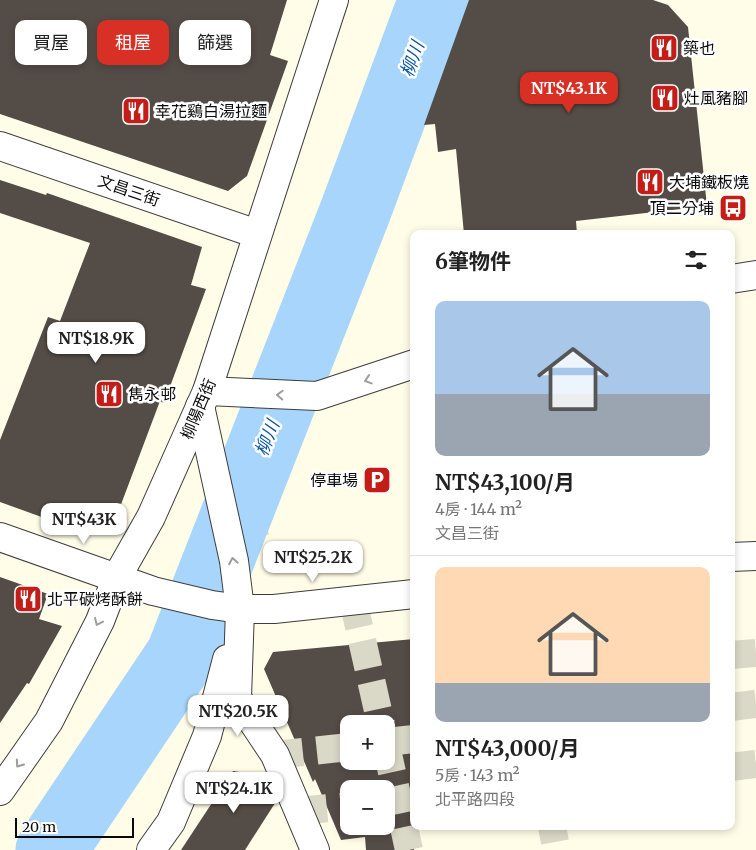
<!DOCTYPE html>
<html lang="zh-TW">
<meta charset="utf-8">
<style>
body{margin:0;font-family:Merriweather,"Noto Sans TC",serif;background:#f6f6f6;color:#222;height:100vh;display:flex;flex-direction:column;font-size:19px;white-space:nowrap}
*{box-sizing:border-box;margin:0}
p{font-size:16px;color:#767676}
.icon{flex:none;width:28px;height:28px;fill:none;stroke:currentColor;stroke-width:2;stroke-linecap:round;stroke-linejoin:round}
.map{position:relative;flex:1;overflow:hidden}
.panel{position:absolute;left:410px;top:230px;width:325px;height:600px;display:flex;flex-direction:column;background:#fff;border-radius:10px;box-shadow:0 2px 8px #0003}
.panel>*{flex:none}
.top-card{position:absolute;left:15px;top:20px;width:320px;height:45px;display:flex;gap:10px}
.controls{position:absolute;left:340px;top:715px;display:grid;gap:10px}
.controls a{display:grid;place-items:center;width:55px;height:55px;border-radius:10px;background:#fff;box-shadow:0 2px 8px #0003;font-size:25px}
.scale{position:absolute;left:15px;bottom:12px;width:119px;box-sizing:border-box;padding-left:5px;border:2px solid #0a0a0a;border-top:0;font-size:14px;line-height:18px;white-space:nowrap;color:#0a0a0a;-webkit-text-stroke:4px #fff;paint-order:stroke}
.price{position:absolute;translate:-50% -42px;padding:0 11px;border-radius:10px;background:#fff;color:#222;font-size:16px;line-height:32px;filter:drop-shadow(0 1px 2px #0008)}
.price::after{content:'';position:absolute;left:50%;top:30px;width:15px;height:11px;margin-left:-8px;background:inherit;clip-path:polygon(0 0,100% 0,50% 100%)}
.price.on{background:#d93025;color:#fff}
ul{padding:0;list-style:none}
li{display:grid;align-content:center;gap:10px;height:265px;padding:0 25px}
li+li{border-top:1px solid #e0e0e0}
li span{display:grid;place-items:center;height:155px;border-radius:10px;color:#555}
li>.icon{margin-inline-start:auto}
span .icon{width:90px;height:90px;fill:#fffc;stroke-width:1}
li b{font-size:21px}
h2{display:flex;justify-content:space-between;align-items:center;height:60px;padding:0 25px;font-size:21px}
.pill{padding:0 18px;border-radius:10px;background:#fff;box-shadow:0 2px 8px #0003;font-size:18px;line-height:45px}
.pill.on{background:#d93025;color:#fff}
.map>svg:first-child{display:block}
.green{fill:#caecae}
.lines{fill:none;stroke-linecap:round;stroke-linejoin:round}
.river{stroke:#a7d5fb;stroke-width:71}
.building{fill:#544c46;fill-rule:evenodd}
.minor-tunnel{stroke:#dad8c6;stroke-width:28;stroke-dasharray:28 14;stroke-linecap:butt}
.minor-casing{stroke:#3d3d3d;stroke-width:30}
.minor{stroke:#fff;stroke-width:28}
.oneway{stroke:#9d9d9d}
.labels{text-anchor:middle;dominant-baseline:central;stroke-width:5;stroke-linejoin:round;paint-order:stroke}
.poi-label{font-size:16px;fill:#0a0a0a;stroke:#fff;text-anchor:start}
.street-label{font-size:16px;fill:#0a0a0a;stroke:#fff}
.water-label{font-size:18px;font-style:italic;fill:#0b56a5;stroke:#fff}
</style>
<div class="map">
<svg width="756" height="850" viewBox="0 0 756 850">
<rect width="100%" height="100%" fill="#fffce7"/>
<path class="green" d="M248 448 269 535 222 527Z"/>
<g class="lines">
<path class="river" d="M51 850 181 656 355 212 434 0"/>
</g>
<g class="building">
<path d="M0 0H287L270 55 288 61 247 176 228 191 0 114Z"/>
<path d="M469 0H653L668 5 688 27 707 206 576 221 577 234H464L456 149 438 152 435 124 424 125Z"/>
<path d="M0 180 46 195 47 193 202 247 191 285 206 289 164 403 160 401 114 523 86 533 0 502V440L48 317 60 321 90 243 0 213Z"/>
<path d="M0 577 48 594 39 619 62 626 29 684 27 683 0 723Z"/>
<path d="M414 639V850H366L365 837 341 840 315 779 313 782 264 669 273 652ZM349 724H386V761H349ZM349 789H386V826H349Z"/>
<path d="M233 771 267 776 277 800 245 850H181Z"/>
</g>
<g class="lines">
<g class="minor-tunnel">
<path d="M353 600 381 724"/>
<path d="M731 655 756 653"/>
<path d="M731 707 756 704"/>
<path d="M386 742 414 739"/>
<path d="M386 745 409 850"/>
<path d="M275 755 349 747"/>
<path d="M731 767 756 764"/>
<path d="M299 811 349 806"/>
<path d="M552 826 555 842"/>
</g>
<defs>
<g id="minor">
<path d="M0 146 257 234"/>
<path d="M731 279 756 275"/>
<path d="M207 391 317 396 414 364"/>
<path d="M200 406 234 561 240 609 237 698 275 755 315 850"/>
<path d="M0 537 153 591 212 605 240 609H274L414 594"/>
<path d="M731 557 756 556"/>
<path d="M0 791 49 721 100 621 117 577 151 517 207 391 334 0"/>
<path d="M151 850 171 822 207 736 227 659"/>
</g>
</defs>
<use href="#minor" class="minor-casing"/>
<use href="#minor" class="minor"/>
</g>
<defs><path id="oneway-chevron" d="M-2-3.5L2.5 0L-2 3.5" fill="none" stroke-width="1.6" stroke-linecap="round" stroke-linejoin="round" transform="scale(1.25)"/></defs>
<g class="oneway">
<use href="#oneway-chevron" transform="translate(368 380) rotate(162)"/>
<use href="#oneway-chevron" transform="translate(280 395) rotate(-177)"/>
<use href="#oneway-chevron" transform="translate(233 561) rotate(-100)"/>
<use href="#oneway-chevron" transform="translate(98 622) rotate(115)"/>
<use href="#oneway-chevron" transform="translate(19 764) rotate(125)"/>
</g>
<defs>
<symbol id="restaurant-square" viewBox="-11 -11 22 22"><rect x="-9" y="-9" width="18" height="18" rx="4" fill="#c41d18" stroke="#fff"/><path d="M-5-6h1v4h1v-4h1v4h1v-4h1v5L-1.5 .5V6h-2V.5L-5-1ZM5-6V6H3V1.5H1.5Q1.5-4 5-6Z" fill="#fff"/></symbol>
<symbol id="bus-square" viewBox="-11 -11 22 22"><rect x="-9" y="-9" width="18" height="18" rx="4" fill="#c41d18" stroke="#fff"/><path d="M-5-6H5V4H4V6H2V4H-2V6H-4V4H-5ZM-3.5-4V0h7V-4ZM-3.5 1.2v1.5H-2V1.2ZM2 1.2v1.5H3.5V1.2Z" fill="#fff"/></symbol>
<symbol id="parking-square" viewBox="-11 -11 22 22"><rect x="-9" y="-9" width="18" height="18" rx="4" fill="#c41d18" stroke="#fff"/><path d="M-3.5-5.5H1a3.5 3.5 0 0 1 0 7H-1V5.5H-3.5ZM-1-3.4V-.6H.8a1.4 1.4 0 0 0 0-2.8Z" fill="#fff"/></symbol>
</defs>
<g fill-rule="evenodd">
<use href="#restaurant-square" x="648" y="32" width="32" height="32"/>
<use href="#restaurant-square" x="649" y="82" width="32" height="32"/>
<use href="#restaurant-square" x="120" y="95" width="32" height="32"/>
<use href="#restaurant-square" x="634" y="166" width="32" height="32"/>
<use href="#bus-square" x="717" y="192" width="32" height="32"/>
<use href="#restaurant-square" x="93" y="378" width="32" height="32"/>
<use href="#parking-square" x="361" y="464" width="32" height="32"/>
<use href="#restaurant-square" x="12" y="583" width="32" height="32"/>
</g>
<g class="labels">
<g class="poi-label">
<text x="683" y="48">築也</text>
<text x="684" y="98">灶風豬腳</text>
<text x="155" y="111">幸花鷄白湯拉麵</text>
<text x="669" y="182">大埔鐵板燒</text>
<text x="714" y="208" text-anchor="end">頂二分埔</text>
<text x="128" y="394">雋永邨</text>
<text x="358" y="480" text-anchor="end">停車場</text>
<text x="47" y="599">北平碳烤酥餅</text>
</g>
<g class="street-label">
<text transform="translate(129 190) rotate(19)">文昌三街</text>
<text transform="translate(198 409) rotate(-67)">柳陽西街</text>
</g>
<g class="water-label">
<text transform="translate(412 59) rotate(-70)">柳川</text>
<text transform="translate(267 438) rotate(-69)">柳川</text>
</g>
</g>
</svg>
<div class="controls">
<a>+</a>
<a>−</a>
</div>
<div class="scale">20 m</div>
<b class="price on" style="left:569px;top:114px">NT$43.1K</b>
<b class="price" style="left:96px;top:364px">NT$18.9K</b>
<b class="price" style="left:84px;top:545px">NT$43K</b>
<b class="price" style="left:313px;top:583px">NT$25.2K</b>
<b class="price" style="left:238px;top:737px">NT$20.5K</b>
<b class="price" style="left:234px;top:814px">NT$24.1K</b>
<div class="top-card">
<a class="pill">買屋</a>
<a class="pill on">租屋</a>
<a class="pill">篩選</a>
</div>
<section class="panel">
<h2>6筆物件<svg class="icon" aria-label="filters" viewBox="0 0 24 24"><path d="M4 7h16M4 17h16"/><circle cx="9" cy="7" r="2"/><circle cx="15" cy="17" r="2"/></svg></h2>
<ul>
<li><span style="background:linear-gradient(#a9c7e8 60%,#9aa5b1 0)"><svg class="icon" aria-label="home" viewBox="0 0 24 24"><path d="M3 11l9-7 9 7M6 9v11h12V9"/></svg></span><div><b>NT$43,100/月</b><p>4房 · 144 m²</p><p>文昌三街</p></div></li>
<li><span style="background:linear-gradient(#ffd9b3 75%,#9aa5b1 0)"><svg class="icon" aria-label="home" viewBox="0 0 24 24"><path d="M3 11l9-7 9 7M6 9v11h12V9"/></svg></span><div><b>NT$43,000/月</b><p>5房 · 143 m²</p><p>北平路四段</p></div></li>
</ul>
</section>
</div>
